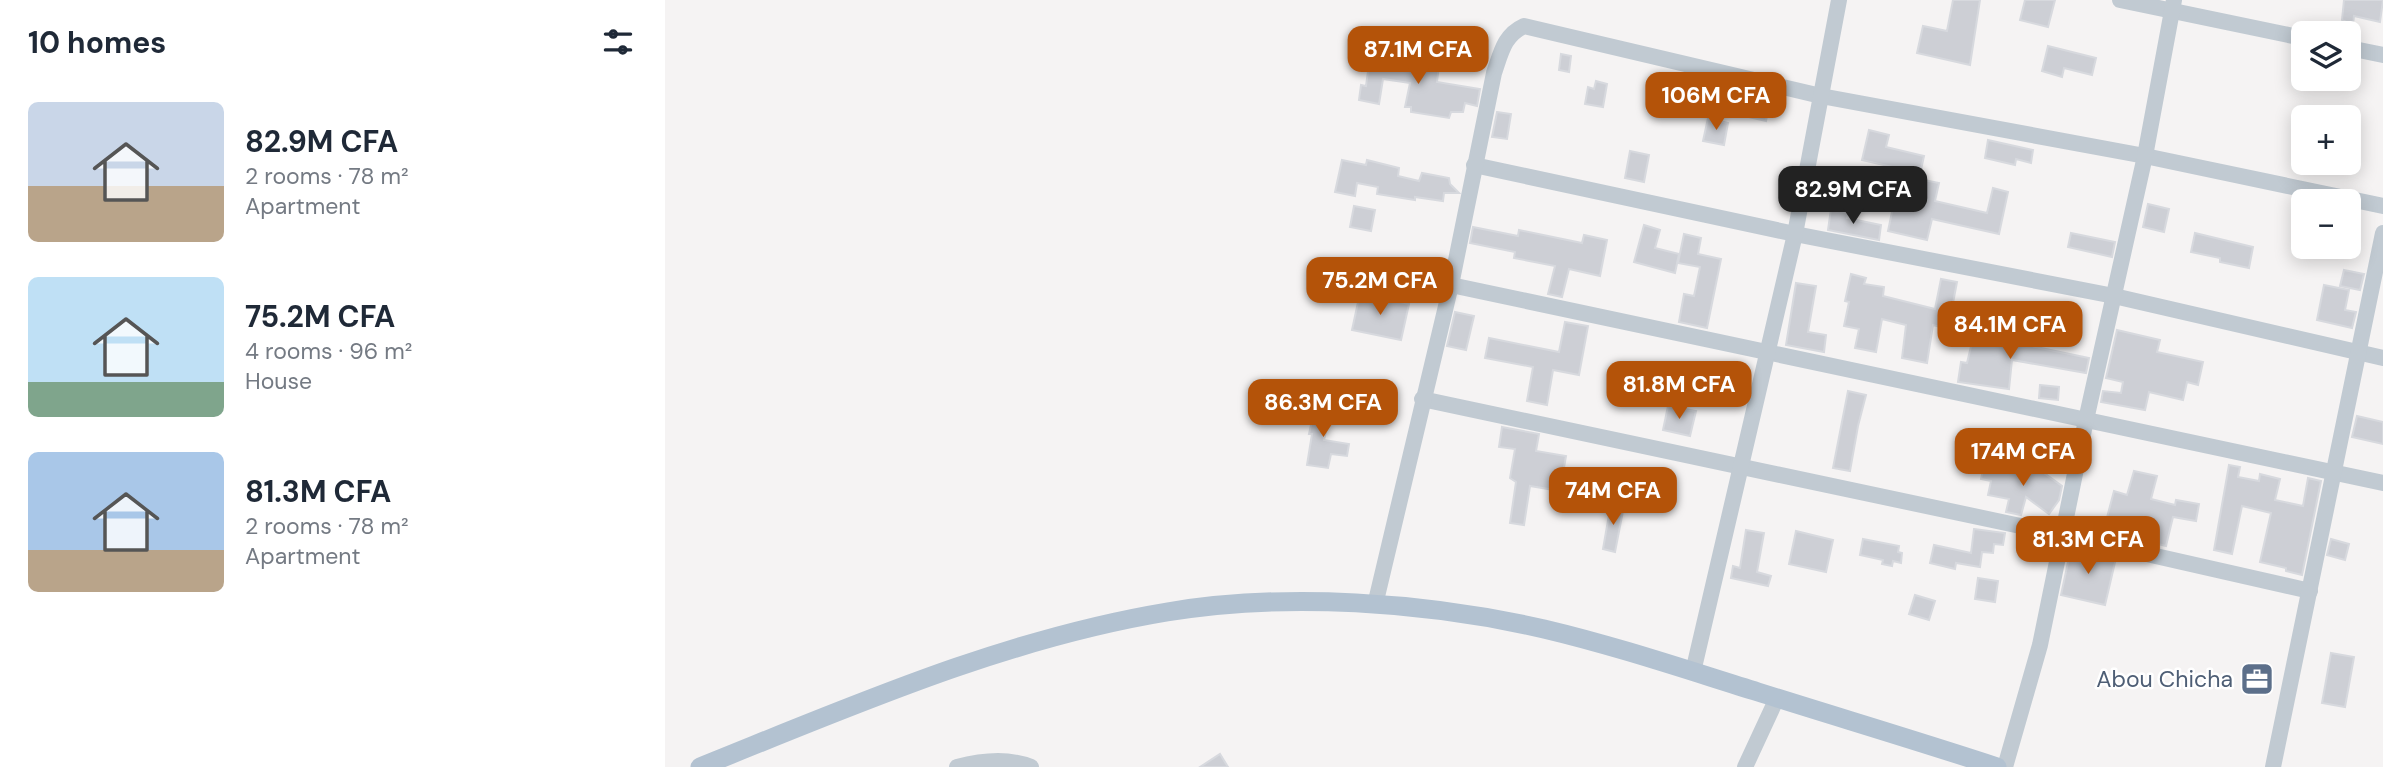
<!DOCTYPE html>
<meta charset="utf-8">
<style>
body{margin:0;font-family:"DM Sans",sans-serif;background:#f6f6f7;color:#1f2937;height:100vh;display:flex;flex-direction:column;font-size:26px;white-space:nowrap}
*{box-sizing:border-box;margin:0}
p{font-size:23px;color:#747a83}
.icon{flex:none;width:38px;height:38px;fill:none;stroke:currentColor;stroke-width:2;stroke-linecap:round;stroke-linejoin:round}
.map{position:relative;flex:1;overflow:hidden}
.sheet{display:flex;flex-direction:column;background:#fff;width:665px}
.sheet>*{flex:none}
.tools{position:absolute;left:1626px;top:21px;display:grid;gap:14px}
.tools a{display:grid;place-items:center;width:70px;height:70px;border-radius:10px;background:#fff;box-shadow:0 4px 18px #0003;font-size:35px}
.price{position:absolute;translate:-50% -60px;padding:0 16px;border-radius:14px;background:#b45309;color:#fff;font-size:23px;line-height:46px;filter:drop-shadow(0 2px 4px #0008)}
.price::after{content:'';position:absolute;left:50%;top:42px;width:21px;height:16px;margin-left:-10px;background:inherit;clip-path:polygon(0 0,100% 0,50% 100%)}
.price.selected{background:#222;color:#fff}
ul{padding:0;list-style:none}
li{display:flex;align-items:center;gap:21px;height:175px;padding:0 28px}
li span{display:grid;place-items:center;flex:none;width:196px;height:140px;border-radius:10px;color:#555}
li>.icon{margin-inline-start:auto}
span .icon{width:84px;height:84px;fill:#fffc;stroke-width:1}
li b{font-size:30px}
h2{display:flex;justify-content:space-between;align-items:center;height:84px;padding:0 28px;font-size:30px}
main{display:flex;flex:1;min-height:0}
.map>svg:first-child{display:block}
.building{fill:#cdcfd5;stroke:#d7d9de;stroke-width:2}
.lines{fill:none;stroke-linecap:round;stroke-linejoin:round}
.minor{stroke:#c1cad2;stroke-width:16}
.major{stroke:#b3c2d1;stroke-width:19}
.labels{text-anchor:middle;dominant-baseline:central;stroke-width:5;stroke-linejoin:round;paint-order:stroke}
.service-label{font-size:23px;fill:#4e5e75;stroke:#fff;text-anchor:end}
</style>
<main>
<section class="sheet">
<h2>10 homes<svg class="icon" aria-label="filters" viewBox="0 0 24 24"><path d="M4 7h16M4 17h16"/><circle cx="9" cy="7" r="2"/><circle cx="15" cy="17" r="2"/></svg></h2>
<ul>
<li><span style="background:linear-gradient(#c9d6e8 60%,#b9a48a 0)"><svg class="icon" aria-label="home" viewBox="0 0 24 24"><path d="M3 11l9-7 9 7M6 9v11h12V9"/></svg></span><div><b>82.9M CFA</b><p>2 rooms · 78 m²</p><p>Apartment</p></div></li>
<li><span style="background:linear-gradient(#bfe0f5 75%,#7fa58c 0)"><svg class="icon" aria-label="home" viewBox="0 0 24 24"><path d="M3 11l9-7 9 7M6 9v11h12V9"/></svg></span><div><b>75.2M CFA</b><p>4 rooms · 96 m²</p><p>House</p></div></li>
<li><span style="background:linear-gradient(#a9c7e8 70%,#b9a48a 0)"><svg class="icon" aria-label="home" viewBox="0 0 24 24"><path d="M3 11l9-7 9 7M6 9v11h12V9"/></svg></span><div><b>81.3M CFA</b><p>2 rooms · 78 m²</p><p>Apartment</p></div></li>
</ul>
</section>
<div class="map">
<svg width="1718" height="767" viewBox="0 0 1718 767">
<rect width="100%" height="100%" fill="#f5f3f3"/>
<g class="building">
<path d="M1288 0H1315L1305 65 1252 53 1258 26 1282 31Z"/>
<path d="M1360 0H1390L1383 27 1355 20Z"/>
<path d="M1679 0H1718L1715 22 1689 16 1688 25 1677 20Z"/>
<path d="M1383 46 1431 58 1427 75 1399 68 1397 77 1377 71Z"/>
<path d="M797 47 822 50 819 67 795 64Z"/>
<path d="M738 50 757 52 756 61 774 65 772 82 815 89 812 106 800 103 798 112H786L784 118 746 112V107H740L745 83 718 79 714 104 694 100 696 85 701 86 705 57 737 62Z"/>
<path d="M896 54 906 56 904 72 894 70Z"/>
<path d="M1013 76 1030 80 1026 96 1010 92Z"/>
<path d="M931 81 942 84 938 107 920 104 923 87 929 89Z"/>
<path d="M1076 89 1106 96 1101 121 1071 114Z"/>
<path d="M832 112 846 114 842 139 827 137Z"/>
<path d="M1043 118 1063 123 1059 145 1038 141Z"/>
<path d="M1204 130 1224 135 1221 147 1259 156 1254 179 1274 183 1270 201 1322 213 1328 188 1343 192 1334 234 1267 219 1262 240 1223 231 1236 169 1197 160Z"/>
<path d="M1323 140 1368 150 1366 163 1351 159 1350 165 1320 158Z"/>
<path d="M965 151 984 155 979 182 960 178Z"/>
<path d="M677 160 701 165 702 160 734 168 733 176 754 181 757 173 784 178 785 184 794 193H779L778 201 750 197V200L712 194 713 187 692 183 690 196 670 192Z"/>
<path d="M1483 204 1504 209 1499 232 1478 227Z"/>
<path d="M689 206 710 210 706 231 685 227Z"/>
<path d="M1166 209 1183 213 1182 218 1216 225 1214 240 1163 230Z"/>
<path d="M979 225 995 230 990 248 1014 254 1010 273 969 262Z"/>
<path d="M808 227 853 236 854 230 917 243 919 235 942 240 935 276 904 269 897 297 883 294 890 266 849 258 850 252 805 243Z"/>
<path d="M1406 233 1450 242 1447 257 1403 247Z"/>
<path d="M1530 233 1588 247 1584 268 1555 262V258L1526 252Z"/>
<path d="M1019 234 1036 238 1033 254 1056 259 1042 328 1014 322 1019 294 1029 296 1035 267 1013 263Z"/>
<path d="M1679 270 1699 274 1695 290 1675 286Z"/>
<path d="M1186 274 1201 278 1199 284 1219 287 1218 296 1270 309 1276 279 1292 282 1283 329 1268 325 1262 363 1237 358 1241 325 1217 319 1211 352 1190 348 1194 329 1179 326 1184 302 1180 301Z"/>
<path d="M1131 283 1151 286 1143 332 1161 335 1159 352 1121 345Z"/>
<path d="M1659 285 1684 290 1680 310 1691 312 1687 328 1652 320Z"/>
<path d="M695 293 744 304 736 340 687 330Z"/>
<path d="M790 312 809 316 801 350 782 346Z"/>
<path d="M900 322 923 326 914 375 888 370 882 405 862 401 868 367 820 358 824 338 894 352Z"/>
<path d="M1452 330 1495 340 1492 352 1538 362 1533 385 1522 382 1518 400 1484 392 1480 410 1436 402 1438 391 1456 393 1458 382 1441 378Z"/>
<path d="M1309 334 1424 358 1421 373 1347 360 1344 389 1293 382 1296 362 1302 363Z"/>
<path d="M1375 385 1394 387 1393 400 1374 398Z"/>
<path d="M1183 391 1201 395 1193 426 1185 471 1168 468Z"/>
<path d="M651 402 667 406 659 440 684 444 682 456 666 454 663 468 642 465 647 434H644Z"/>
<path d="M1003 406 1031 411 1025 436 998 430Z"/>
<path d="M1692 416 1718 422V444L1687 437Z"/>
<path d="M837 427 874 434 871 451 901 456 895 491 865 486 859 525 845 523 851 482 845 478 850 449 834 447Z"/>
<path d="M1319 465 1361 473 1362 470 1379 473 1397 486 1394 500 1384 514 1361 497 1356 515 1341 512 1344 499 1323 495 1326 481 1316 479Z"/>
<path d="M1564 465 1575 467 1573 477 1594 481 1595 474 1615 479 1610 500 1638 506 1643 478 1656 481 1637 575 1621 571V568L1595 562 1606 513 1577 506 1567 554 1549 550Z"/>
<path d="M1469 471 1492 476 1486 499 1510 505 1511 500 1534 504 1531 521 1508 517 1501 546 1485 542 1487 534 1467 529 1466 534 1440 525 1449 491 1462 495Z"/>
<path d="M946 503 959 506 950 552 938 549Z"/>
<path d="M1309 529 1340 533 1338 545 1329 544 1328 553 1317 552 1315 567 1291 563 1290 569 1265 563 1269 545 1306 553Z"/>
<path d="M1081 530 1099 533 1092 572 1106 576 1103 586 1066 578 1068 566 1075 568Z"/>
<path d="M1131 531 1168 540 1161 572 1124 564Z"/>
<path d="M1198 539 1234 546 1233 552 1237 553 1236 563 1228 561 1227 566 1217 564 1218 560 1195 555Z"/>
<path d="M1666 539 1684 544 1680 560 1662 555Z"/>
<path d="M1363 540 1385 545 1382 557 1361 552Z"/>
<path d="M1406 548 1451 558 1440 605 1396 595Z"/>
<path d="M1313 578 1333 581 1330 602 1310 599Z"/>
<path d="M1250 595 1270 601 1264 620 1244 614Z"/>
<path d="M1666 653 1689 657 1680 707 1657 703Z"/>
<path d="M555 754 563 767H535Z"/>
</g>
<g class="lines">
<g class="minor">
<path d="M1455 0 1638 38"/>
<path d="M1684 48 1718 55"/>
<path d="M809 165 1130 234 1449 296 1718 358"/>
<path d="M786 285 1718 483"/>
<path d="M757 399 1398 535 1645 591"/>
<path d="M710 605 786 285 829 73C836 53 839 35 859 26L1156 96 1480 156 1718 206"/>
<path d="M1028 672 1130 234 1174 0"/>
<path d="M292 767C315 761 344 758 366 767"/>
<path d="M1080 767 1112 698"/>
<path d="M1340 767 1375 645 1421 420 1480 156 1509 0"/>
<path d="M1608 767C1646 589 1680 411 1718 233"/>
</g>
<path class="major" d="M35 767C187 706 339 639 502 612 620 592 762 602 879 629 951 646 1022 670 1093 692 1172 717 1253 741 1332 767"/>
</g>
<defs>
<symbol id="office-square" viewBox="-11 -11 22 22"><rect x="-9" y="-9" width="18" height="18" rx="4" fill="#5c6f8a" stroke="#fff"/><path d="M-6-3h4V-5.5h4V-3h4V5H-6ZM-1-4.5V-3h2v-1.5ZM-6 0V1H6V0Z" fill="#fff"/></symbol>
</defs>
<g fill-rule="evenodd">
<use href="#office-square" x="1573" y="660" width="38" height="38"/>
</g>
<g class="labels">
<g class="service-label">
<text x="1568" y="679">Abou Chicha</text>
</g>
</g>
</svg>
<div class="tools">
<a><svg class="icon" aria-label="layers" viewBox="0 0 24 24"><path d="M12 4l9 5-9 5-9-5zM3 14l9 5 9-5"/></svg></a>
<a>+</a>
<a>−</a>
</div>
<b class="price" style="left:753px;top:86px">87.1M CFA</b>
<b class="price" style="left:1051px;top:132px">106M CFA</b>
<b class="price selected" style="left:1188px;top:226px">82.9M CFA</b>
<b class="price" style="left:715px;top:317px">75.2M CFA</b>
<b class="price" style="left:1345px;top:361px">84.1M CFA</b>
<b class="price" style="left:1014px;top:421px">81.8M CFA</b>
<b class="price" style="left:658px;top:439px">86.3M CFA</b>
<b class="price" style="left:1358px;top:488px">174M CFA</b>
<b class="price" style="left:948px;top:527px">74M CFA</b>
<b class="price" style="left:1423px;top:576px">81.3M CFA</b>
</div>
</main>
